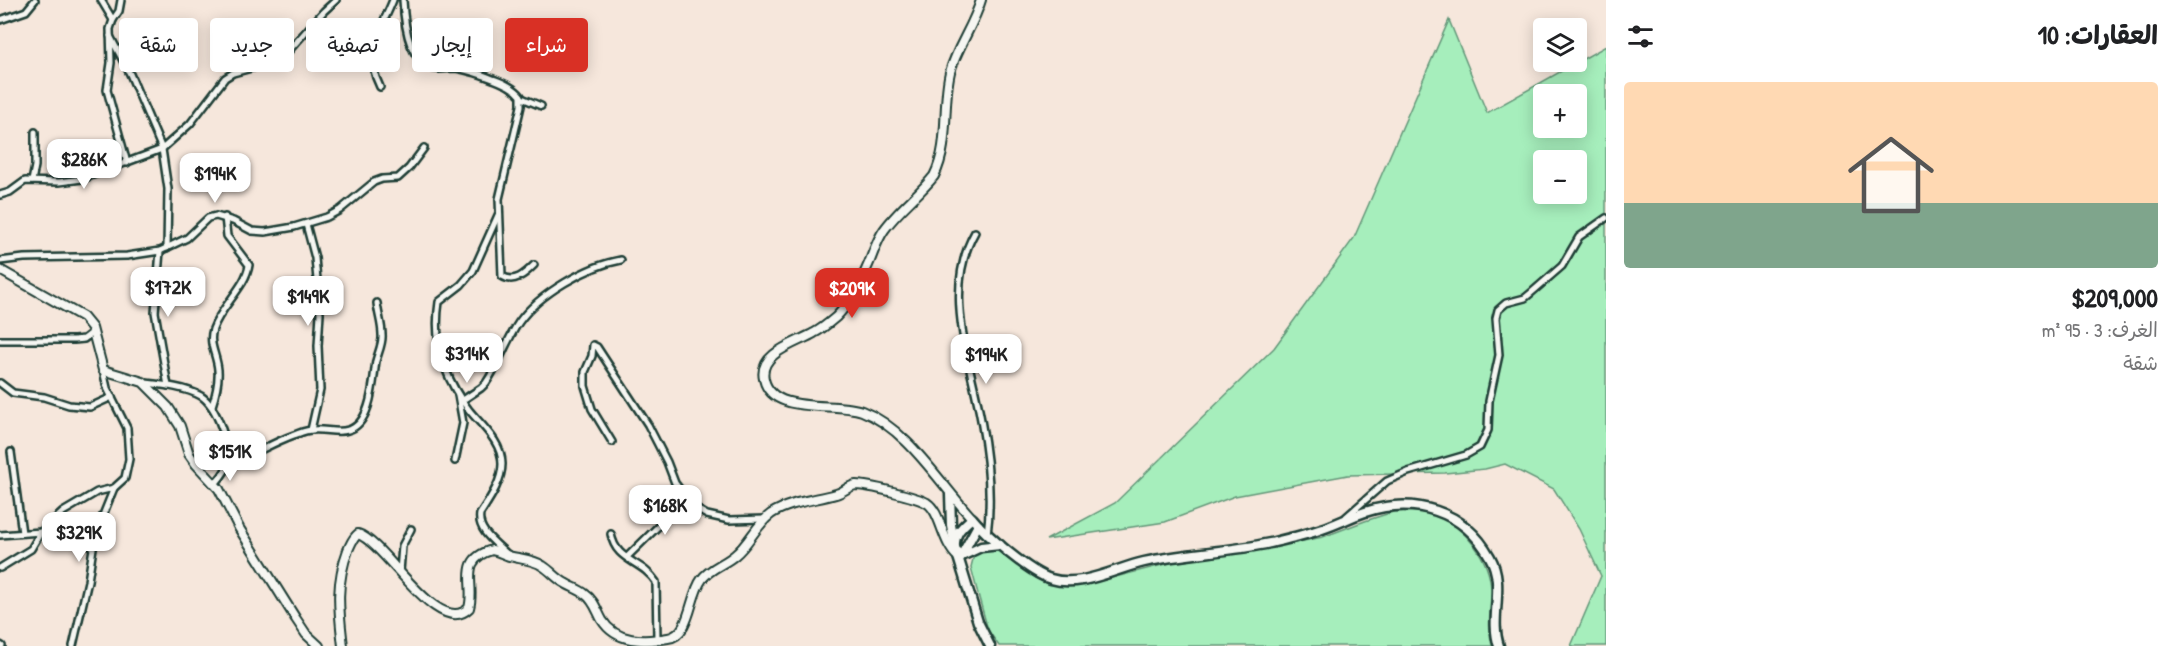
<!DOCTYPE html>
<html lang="ar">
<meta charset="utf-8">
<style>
body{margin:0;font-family:"Patrick Hand","Playpen Sans Arabic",sans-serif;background:#f6f6f6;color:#202124;direction:rtl;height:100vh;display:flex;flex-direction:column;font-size:22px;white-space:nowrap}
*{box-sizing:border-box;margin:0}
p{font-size:20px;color:#757577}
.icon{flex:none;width:33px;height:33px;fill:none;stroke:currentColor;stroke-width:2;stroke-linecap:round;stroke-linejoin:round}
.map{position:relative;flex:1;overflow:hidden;direction:ltr}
.sheet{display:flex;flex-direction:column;background:#fff;width:570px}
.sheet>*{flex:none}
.hud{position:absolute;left:18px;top:18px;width:570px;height:54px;direction:rtl;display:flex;gap:12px}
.tools{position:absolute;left:1533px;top:18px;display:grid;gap:12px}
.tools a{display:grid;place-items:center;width:54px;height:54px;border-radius:6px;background:#fff;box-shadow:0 3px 15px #0003;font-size:30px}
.price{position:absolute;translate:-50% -51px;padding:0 14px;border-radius:12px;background:#fff;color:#222;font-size:20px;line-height:39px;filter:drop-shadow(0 2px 3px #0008)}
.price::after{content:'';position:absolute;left:50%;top:36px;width:18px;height:14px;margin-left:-9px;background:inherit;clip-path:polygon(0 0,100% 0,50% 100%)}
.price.on{background:#d93025;color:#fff}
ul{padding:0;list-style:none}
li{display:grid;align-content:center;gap:12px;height:318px;padding:0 18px}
li span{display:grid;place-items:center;height:186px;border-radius:6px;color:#555}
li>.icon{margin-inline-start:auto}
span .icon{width:108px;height:108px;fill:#fffc;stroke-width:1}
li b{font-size:26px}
h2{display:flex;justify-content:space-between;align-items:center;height:72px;padding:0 18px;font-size:26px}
.tag{padding:0 21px;border-radius:6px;background:#fff;box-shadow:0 3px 15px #0003;font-size:21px;line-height:54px}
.tag.on{background:#d93025;color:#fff}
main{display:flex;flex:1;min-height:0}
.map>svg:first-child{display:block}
.green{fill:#a6eebc;stroke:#629678;stroke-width:1.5;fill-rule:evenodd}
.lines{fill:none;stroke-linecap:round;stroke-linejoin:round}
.street-casing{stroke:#1f3d34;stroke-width:10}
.secondary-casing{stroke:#1f3d34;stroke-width:12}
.primary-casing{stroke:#1f3d34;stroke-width:13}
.street{stroke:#f6f6f2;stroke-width:5}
.secondary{stroke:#f6f6f2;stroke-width:8}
.primary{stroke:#f6f6f2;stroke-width:8}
</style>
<main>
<section class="sheet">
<h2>العقارات: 10<svg class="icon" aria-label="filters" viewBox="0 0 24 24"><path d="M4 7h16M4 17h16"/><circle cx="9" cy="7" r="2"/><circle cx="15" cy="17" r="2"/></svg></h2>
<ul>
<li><span style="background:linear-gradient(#ffd9b3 65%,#7fa58c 0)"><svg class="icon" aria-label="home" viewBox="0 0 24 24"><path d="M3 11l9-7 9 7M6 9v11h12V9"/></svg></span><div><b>$209,000</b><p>الغرف: 3 · 95 m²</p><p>شقة</p></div></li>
</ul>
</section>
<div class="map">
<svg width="1606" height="646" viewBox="0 0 1606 646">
<rect width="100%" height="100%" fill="#f6e7dc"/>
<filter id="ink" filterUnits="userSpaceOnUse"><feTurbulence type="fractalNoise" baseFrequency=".0167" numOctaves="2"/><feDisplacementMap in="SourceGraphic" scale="12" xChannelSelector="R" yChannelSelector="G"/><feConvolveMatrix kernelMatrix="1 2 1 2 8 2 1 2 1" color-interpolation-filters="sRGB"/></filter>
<g filter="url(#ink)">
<g class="green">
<path d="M1449 20 1487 113 1606 46V646H1571L1601 576 1579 529 1554 489 1505 464 1485 469 1445 473 1348 475 1235 496 1165 522 1046 540 1115 503 1274 348 1354 238ZM1544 94H1576V128H1544ZM1544 160H1576V194H1544Z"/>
<path d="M1393 512C1407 512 1422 510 1435 515 1465 527 1490 558 1491 590 1491 611 1487 624 1492 646H999L988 630 978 594 971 567 974 555 983 549 996 550 1005 553 1035 578 1046 583 1055 585H1084L1174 562 1248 552 1323 537 1365 521Z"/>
</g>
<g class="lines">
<defs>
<g id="street">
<path d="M101 0 113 20 110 29 111 63 107 90 127 163"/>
<path d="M403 0C404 20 408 58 429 67 436 71 445 68 453 68 467 69 480 74 493 79 503 83 514 87 521 96V106L499 199 502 276C514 284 525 274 534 265"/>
<path d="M0 20 26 11 35 0"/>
<path d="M113 20 119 11 121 0"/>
<path d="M380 87C362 51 380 33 393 0"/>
<path d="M522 98 541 106"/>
<path d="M32 181 35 166V132"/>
<path d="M0 195 10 192 25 181 59 182 82 179 162 149 130 74 110 36"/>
<path d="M499 213 473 271 461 285 439 302C433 341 444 378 469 410 482 426 502 442 502 464 502 482 489 500 480 514 477 531 496 543 507 554"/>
<path d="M306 224 315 258 320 313 318 346 320 390 311 430"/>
<path d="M975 232C942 290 970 359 981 420 988 457 992 498 987 535"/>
<path d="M167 248 168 189 162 149 190 124 225 78 233 73 270 63 285 55 324 11 336 0"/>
<path d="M160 251 155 312 168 386"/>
<path d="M0 261 24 258 127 256 160 251 187 238 208 218 216 216 233 221 252 231 265 232 294 227 327 217 340 210 374 182 382 179 398 178 409 168 424 148"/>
<path d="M0 340H74L84 339 93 332"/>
<path d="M0 383 13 393 44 397 69 405 90 407 112 397"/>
<path d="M145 383C163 385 185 387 201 396 217 406 230 446 228 464 226 472 220 478 215 484"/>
<path d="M463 400 481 388 486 383C499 364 506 341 519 322 539 294 587 266 621 260"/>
<path d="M212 406C216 394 219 382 218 370 217 355 208 344 213 329 221 306 246 287 249 265L227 236 225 217"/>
<path d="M612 442 592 409 585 386V372L592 356 593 345 597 347 648 425 667 462 675 483 693 507 707 515 729 520 765 519"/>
<path d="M11 452 22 533"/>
<path d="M455 461 463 423 458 395"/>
<path d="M228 464C251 457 271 443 294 435 300 433 306 430 312 430 323 428 337 434 348 430 372 424 373 380 376 361 378 353 383 343 382 335 382 324 378 314 377 303"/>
<path d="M1346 517 1387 481 1408 472 1466 455 1480 447 1488 430 1489 401 1499 355 1496 318 1498 310 1506 303 1525 298 1531 293 1562 266 1579 237 1606 218"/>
<path d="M611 534C616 562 642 560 656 582L657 639"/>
<path d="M0 535 41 532"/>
<path d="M627 557 686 499"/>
<path d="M0 568 31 549 41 532 63 512 97 492 114 488"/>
<path d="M400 572 402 546 411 529"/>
<path d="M0 645 2 646"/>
<path d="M73 646 88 581 95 535 114 488 125 478 129 459 127 428 107 388 103 370"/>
</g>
<g id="secondary">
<path d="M0 270 83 317 92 328 103 370 143 382 168 407 180 426 189 454 196 464 219 489 239 528 296 619 306 634 319 646"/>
<path d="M972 518C939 483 908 429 862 411 835 401 772 416 764 379 758 353 797 343 814 333 822 329 829 323 836 317 851 302 861 282 869 263 874 251 877 240 884 230 898 210 919 195 934 176 950 145 942 106 950 72 957 47 974 25 981 0"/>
<path d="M343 646C339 611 335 585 348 550 351 544 352 539 358 534 386 543 438 639 469 608 476 585 457 560 492 550 498 551 503 554 509 556 520 559 533 559 543 566 551 571 557 579 565 583 571 587 579 589 585 594 594 600 597 611 602 620 616 643 644 642 668 638 691 635 689 596 702 579 710 568 725 564 735 555 749 544 756 525 771 514 789 502 815 500 836 494 844 492 848 486 856 485 868 485 917 497 927 503 941 512 942 543 958 557"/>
</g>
<g id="primary">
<path d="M950 494 951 525 954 541"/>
<path d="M962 556 981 547 1000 545"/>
<path d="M960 558 978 525"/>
<path d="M990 646 978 622 955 547C954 533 962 527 972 518 986 535 1030 573 1051 579 1081 588 1114 569 1144 562 1185 553 1228 552 1270 543 1287 539 1305 535 1322 529 1337 524 1350 517 1365 512 1414 496 1464 510 1490 557 1506 585 1489 617 1499 646"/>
</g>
</defs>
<use href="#street" class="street-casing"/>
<use href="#secondary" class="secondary-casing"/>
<use href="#primary" class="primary-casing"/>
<use href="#street" class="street"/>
<use href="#secondary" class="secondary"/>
<use href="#primary" class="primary"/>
</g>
</g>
</svg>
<div class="tools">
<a><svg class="icon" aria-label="layers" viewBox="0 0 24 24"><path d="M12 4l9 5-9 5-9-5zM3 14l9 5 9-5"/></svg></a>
<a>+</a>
<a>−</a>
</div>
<b class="price" style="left:84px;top:190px">$286K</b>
<b class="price" style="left:215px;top:204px">$194K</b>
<b class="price" style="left:168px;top:318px">$172K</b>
<b class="price on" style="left:852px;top:319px">$209K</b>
<b class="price" style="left:308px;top:327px">$149K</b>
<b class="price" style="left:467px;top:384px">$314K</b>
<b class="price" style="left:986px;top:385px">$194K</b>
<b class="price" style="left:230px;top:482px">$151K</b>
<b class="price" style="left:665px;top:536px">$168K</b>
<b class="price" style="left:79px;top:563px">$329K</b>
<div class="hud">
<a class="tag on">شراء</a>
<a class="tag">إيجار</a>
<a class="tag">تصفية</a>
<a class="tag">جديد</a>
<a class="tag">شقة</a>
</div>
</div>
</main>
